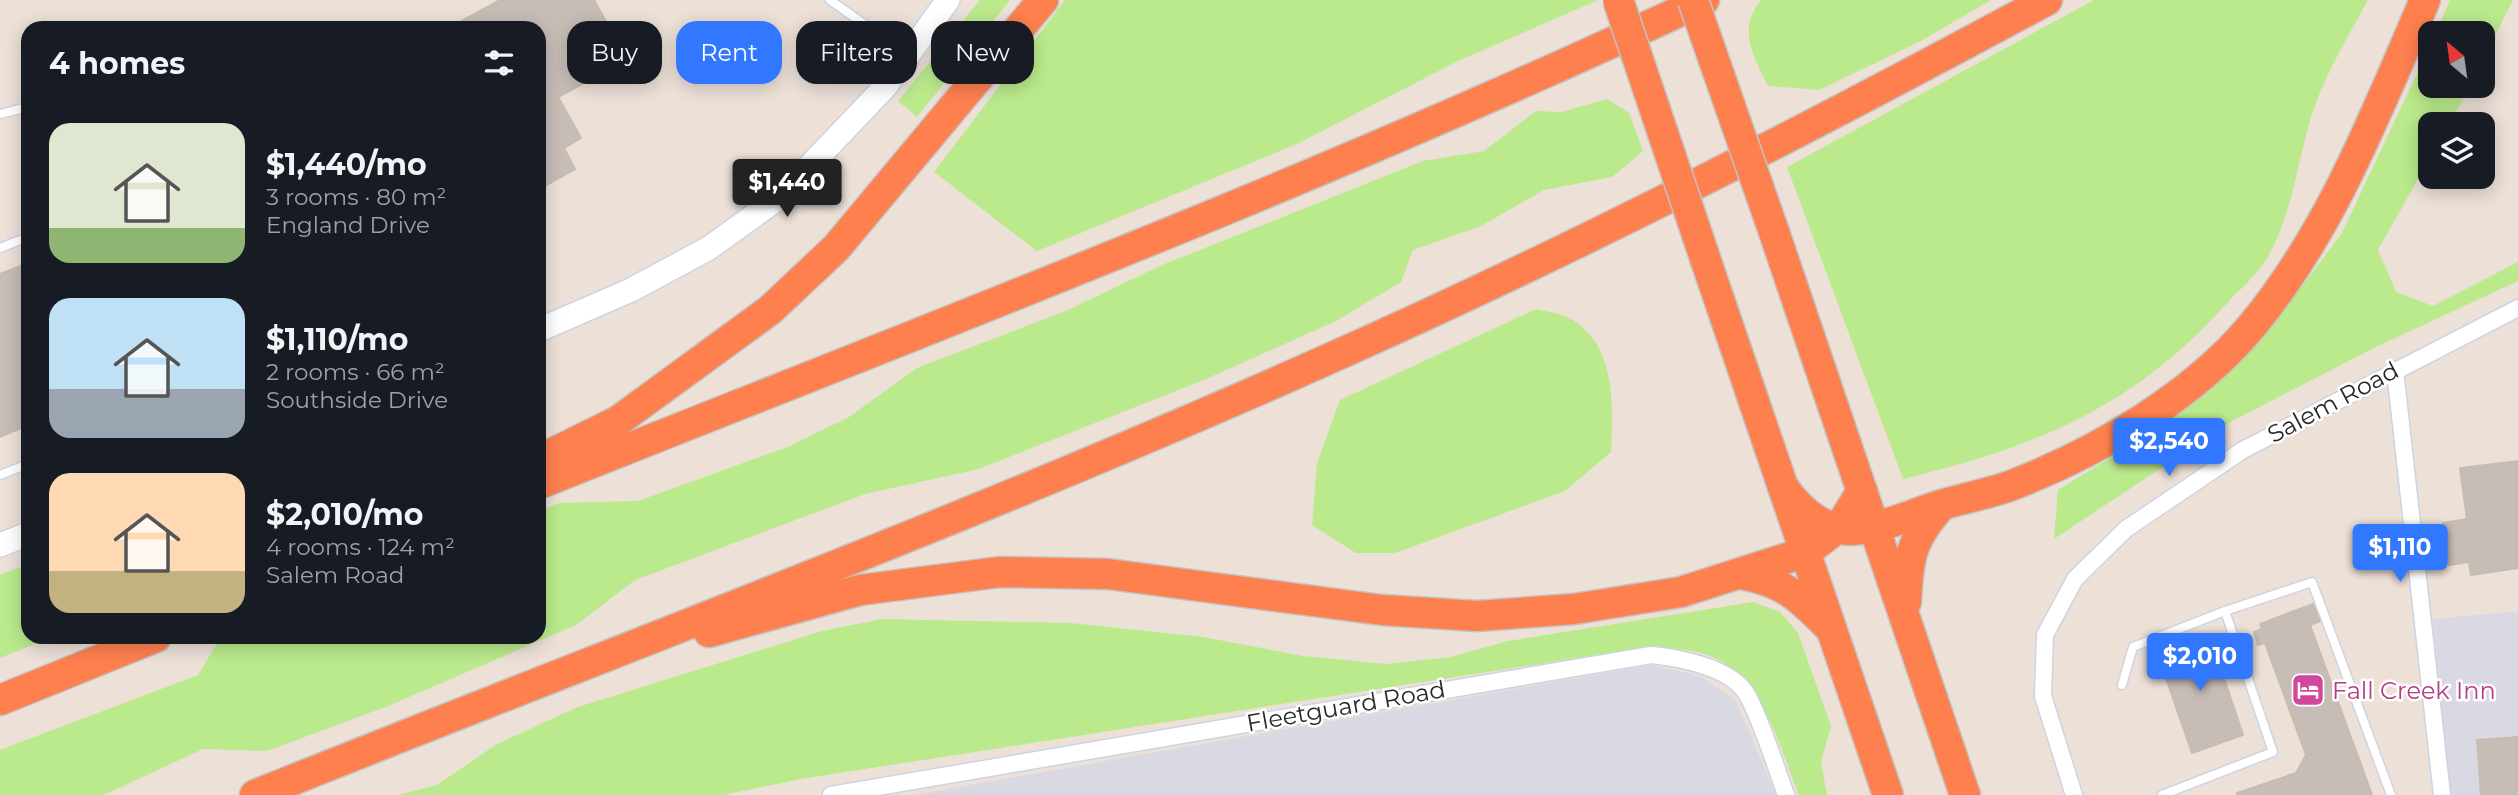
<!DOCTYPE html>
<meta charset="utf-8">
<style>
body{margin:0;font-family:Montserrat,sans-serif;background:#242831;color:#f1f3f6;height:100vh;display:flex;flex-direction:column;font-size:26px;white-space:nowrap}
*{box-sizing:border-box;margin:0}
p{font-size:23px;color:#9ea1a6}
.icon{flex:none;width:38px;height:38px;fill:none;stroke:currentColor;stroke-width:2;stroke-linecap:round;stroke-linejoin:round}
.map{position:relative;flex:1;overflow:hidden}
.sheet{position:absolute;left:21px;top:21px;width:525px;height:623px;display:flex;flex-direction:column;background:#171b24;border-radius:21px;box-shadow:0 4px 18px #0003}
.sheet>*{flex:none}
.top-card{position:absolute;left:567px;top:21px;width:665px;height:63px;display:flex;gap:14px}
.needle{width:46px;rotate:331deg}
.controls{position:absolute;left:2418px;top:21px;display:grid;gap:14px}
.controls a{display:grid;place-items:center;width:77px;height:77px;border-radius:14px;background:#171b24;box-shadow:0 4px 18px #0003;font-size:35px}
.price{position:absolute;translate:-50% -60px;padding:0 16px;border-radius:7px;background:#3177ff;color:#fff;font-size:23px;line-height:46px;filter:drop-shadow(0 2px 4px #0008)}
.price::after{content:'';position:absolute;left:50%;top:42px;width:21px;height:16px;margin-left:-10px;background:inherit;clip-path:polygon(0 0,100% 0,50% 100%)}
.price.current{background:#222;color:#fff}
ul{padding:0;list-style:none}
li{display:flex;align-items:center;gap:21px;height:175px;padding:0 28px}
li span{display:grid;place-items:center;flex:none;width:196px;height:140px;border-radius:21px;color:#555}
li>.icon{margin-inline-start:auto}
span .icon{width:84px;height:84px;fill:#fffc;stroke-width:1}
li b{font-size:30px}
h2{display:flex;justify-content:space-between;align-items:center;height:84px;padding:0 28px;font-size:30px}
.chip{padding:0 24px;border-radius:21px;background:#171b24;box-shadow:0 4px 18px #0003;font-size:24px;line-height:63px}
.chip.current{background:#3177ff;color:#fff}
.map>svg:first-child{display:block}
.industrial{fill:#dad9e3}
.green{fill:#bbea8c}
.building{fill:#c7bdb7;stroke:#c7bcb1;stroke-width:2}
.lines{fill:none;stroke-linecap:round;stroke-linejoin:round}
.lane-casing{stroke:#ccd4e3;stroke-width:11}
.street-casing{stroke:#ccd4e3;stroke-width:19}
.secondary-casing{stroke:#ccd4e3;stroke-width:26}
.highway-casing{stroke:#c3c3c3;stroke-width:33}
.lane{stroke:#fff;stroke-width:8}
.street{stroke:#fff;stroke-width:16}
.secondary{stroke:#fff;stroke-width:23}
.highway{stroke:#ff804f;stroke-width:30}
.highway-bridge-casing{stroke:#c3c3c3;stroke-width:33;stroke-linecap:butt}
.highway-bridge{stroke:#ff804f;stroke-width:30}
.labels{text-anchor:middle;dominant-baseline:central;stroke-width:5;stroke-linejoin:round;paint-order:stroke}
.street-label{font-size:24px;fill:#282828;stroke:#fff}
.hotel-label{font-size:24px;fill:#b23c85;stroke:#fff;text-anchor:start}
</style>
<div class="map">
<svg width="2518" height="795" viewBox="0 0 2518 795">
<rect width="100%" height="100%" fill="#ece0d7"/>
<g class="industrial">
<path d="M2518 611V795H2450L2433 619Z"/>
<path d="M1651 665 1700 676 1736 701 1776 795H913Z"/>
</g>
<g class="green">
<path d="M980 0H1010L917 117 898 101Z"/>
<path d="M1065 0H1596V1L1458 61 1299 143 1037 251 934 172Z"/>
<path d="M1761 0H1991L1921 41 1819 90 1768 86C1753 56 1737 30 1761 0Z"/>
<path d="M2094 0H2368C2347 39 2321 81 2309 124 2296 170 2291 218 2266 260 2256 276 2239 290 2227 303 2133 408 2036 447 1903 479L1787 167Z"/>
<path d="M2450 0H2513L2483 60V33H2436Z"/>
<path d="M2431 44V86H2470L2449 124H2431V156L2378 250 2396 292 2433 306 2518 262V281L2378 346 2232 421 2054 539 2058 490 2158 429 2227 374 2291 301 2342 233Z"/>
<path d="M1607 99 1629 113 1643 151 1612 177 1544 190 1481 226 1413 250 1401 282 1336 321 1206 379 979 469 865 494 635 580 576 625 388 706 267 751 203 749 104 795H0V750L198 675 221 637H539V511L559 503 638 501 790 446 849 417 917 368 1068 310 1162 265 1423 161 1484 151 1536 111 1561 112Z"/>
<path d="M1536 309C1547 312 1563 313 1573 320 1617 349 1613 405 1611 452L1565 491 1395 553H1356L1312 525 1317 463 1340 400Z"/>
<path d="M28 564V637H52L0 658V575Z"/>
<path d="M1753 602 1780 612 1798 633 1831 726 1821 762 1827 795H1799C1777 742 1762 667 1697 652 1683 649 1668 648 1654 646L801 779 723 795H398L437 785 497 744 578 707 822 631 882 619 1071 623 1203 637 1303 656 1386 664 1451 657 1508 641Z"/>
</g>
<g class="building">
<path d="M500 0H594L627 60 558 97 581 138 564 148 575 169 539 189V28H449Z"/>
<path d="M28 263V425L0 437V274Z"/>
<path d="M2518 461V568L2471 575 2469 562 2449 565 2443 523 2467 519 2460 468Z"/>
<path d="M2313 604 2320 621 2310 625 2372 795H2238L2237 793 2296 773 2306 755 2265 643 2258 645 2254 632 2262 629 2260 624Z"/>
<path d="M2209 634 2243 735 2192 753 2157 652Z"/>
<path d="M2518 737V795H2481L2477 740Z"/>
</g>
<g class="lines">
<defs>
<g id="lane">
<path d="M830 0 906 54"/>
<path d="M0 114 28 107"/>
<path d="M0 248 28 237"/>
<path d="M0 475 28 464"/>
<path d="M2122 685 2133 647 2225 611"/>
<path d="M2162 795 2273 752 2225 611 2312 582 2391 795"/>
</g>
<g id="street">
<path d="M2395 370 2442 795"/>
<path d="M831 795 1651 655C1680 658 1729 667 1746 693 1760 716 1776 768 1786 795"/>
<path d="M2074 795 2043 696 2045 635 2075 579 2126 529 2243 450 2518 308"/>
</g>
<g id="secondary">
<path d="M539 330 631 290 709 248 780 197 885 87 948 0"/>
<path d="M0 545 28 534"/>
</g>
<g id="highway">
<path d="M1774 232 1965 795"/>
<path d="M1707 264 1888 795"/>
<path d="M539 460 618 421 770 310 836 248 1043 0"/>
<path d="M539 484C930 328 1323 179 1704 0"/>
<path d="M1783 487C1832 554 1872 528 1938 506 1963 498 1990 494 2015 484 2099 451 2192 397 2251 327 2331 231 2376 113 2425 0"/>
<path d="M1741 574C1784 582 1798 596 1828 626"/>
<path d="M1906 602C1908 557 1911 539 1942 505"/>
<path d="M709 632 860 590 1000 572 1108 574 1382 610 1477 616 1574 609 1681 592 1806 552 1841 525 1862 491"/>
<path d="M0 700 156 637"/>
<path d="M255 795C611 652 973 518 1324 361 1570 252 1810 128 2047 0"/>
</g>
</defs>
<use href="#lane" class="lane-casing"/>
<use href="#street" class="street-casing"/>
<use href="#secondary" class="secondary-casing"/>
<use href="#highway" class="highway-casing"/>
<use href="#lane" class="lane"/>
<use href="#street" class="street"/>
<use href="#secondary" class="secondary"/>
<use href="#highway" class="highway"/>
<defs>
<g id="highway-bridge">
<path d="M1618 0 1707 264"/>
<path d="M1693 0 1774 232"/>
</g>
</defs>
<use href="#highway-bridge" class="highway-bridge-casing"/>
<use href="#highway-bridge" class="highway-bridge"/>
</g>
<defs>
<symbol id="hotel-square" viewBox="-11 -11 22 22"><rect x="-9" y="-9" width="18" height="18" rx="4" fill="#d1479c" stroke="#fff"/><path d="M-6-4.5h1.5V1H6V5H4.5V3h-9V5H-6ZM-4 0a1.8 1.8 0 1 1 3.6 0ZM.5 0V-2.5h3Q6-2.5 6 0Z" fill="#fff"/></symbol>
</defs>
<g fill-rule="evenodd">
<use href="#hotel-square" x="2289" y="671" width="38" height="38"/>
</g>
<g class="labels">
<g class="street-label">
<text transform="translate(2333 402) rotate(-28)">Salem Road</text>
<text transform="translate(1346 706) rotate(-10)">Fleetguard Road</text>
</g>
<g class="hotel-label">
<text x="2332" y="690">Fall Creek Inn</text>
</g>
</g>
</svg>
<div class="controls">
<a><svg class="needle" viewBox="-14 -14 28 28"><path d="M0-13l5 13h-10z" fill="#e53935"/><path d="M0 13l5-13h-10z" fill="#9ea1a6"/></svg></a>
<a><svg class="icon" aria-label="layers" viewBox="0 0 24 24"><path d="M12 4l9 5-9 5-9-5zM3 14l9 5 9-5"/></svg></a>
</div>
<b class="price current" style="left:787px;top:219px">$1,440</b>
<b class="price" style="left:2169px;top:478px">$2,540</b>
<b class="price" style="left:2400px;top:584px">$1,110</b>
<b class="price" style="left:2200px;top:693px">$2,010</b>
<div class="top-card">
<a class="chip">Buy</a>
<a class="chip current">Rent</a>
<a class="chip">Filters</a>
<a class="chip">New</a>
</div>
<section class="sheet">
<h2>4 homes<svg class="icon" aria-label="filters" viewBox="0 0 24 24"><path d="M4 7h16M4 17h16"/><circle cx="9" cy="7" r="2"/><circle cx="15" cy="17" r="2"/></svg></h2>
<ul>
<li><span style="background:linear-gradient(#dfe7d0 75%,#8fb573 0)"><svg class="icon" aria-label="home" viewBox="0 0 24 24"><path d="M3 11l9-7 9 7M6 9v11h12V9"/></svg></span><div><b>$1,440/mo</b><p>3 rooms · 80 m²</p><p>England Drive</p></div></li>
<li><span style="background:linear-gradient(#bfe0f5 65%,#9aa5b1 0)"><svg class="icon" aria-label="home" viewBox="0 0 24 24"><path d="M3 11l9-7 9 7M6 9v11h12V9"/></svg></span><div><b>$1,110/mo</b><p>2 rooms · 66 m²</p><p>Southside Drive</p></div></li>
<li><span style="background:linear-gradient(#ffd9b3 70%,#c2b280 0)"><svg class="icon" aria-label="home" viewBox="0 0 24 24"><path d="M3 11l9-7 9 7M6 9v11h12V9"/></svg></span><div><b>$2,010/mo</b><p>4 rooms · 124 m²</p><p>Salem Road</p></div></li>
</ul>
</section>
</div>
